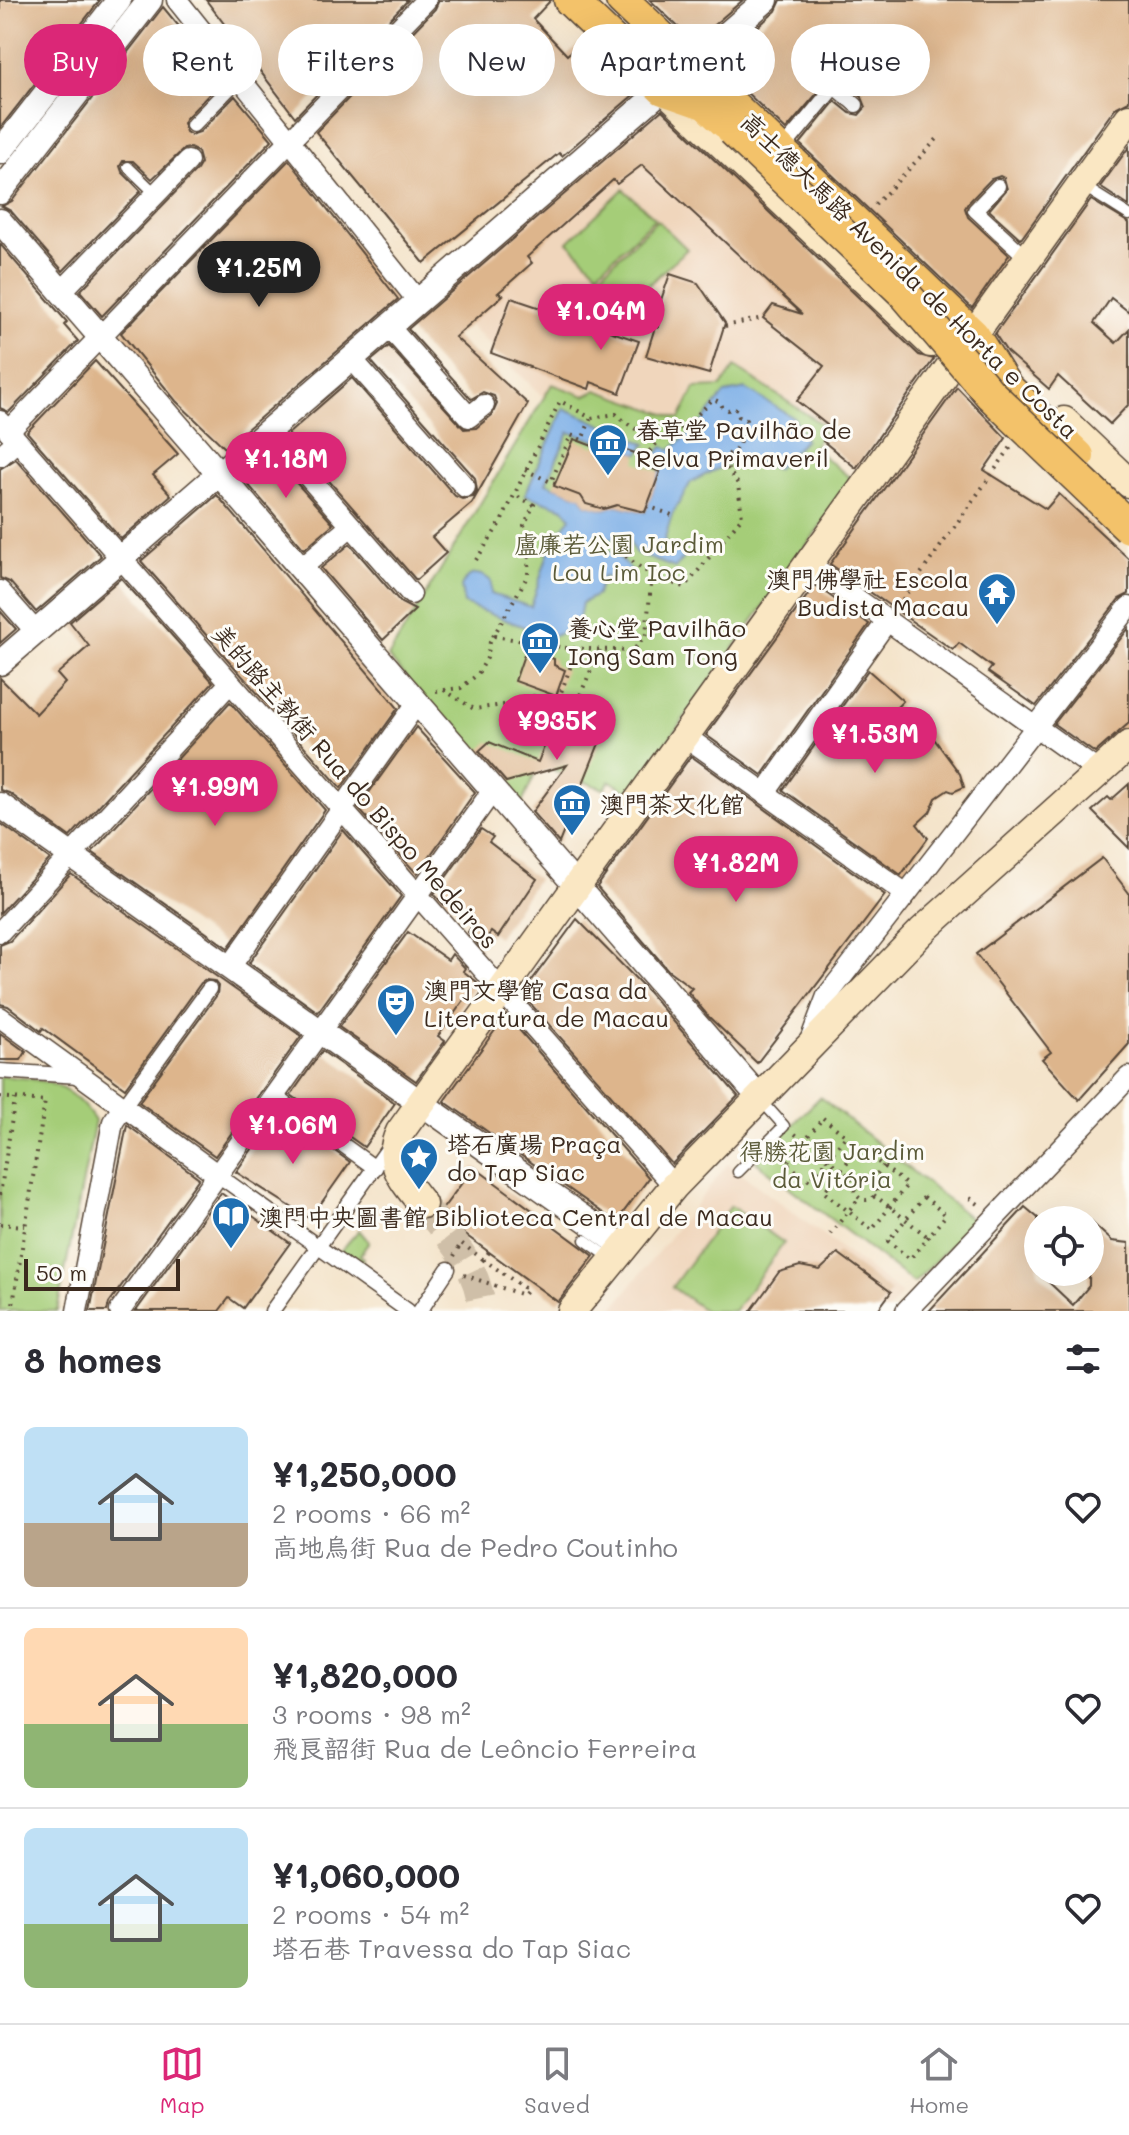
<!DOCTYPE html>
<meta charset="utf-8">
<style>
body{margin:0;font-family:Mali,"LXGW WenKai TC",sans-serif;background:#f2f2f3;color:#2b2b33;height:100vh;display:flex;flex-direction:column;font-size:30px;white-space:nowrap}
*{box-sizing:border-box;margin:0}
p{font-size:26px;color:#7c7c81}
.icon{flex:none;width:44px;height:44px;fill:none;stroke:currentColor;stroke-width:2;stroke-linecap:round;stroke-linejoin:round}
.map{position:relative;height:1311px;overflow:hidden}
.panel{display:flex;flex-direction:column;background:#fff;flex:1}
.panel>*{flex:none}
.hud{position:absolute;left:24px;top:24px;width:1082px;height:72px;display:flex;gap:16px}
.controls{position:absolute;left:1024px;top:1206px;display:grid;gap:16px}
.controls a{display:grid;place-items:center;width:80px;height:80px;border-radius:50%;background:#fff;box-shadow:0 8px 32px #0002;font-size:40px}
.scale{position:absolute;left:24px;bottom:20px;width:156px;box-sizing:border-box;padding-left:8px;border:4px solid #3b2a1e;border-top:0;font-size:22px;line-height:28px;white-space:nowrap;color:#3b2a1e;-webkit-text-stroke:6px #fdfcf7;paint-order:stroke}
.price{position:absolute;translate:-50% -68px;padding:0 18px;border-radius:28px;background:#db2777;color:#fff;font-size:26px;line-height:52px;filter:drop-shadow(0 2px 4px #0008)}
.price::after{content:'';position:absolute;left:50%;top:48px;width:24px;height:18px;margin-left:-12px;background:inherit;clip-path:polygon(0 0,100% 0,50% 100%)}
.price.selected{background:#222;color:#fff}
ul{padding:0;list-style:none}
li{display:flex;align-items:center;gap:24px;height:200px;padding:0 24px}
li+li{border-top:2px solid #e1e1e2}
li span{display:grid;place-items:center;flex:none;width:224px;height:160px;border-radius:12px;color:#555}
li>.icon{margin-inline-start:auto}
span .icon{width:96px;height:96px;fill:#fffc;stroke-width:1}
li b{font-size:34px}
h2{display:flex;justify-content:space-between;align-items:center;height:96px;padding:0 24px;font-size:34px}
.chip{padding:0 28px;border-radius:36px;background:#fff;box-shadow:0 8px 32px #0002;font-size:28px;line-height:72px}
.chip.selected{background:#db2777;color:#fff}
.menu{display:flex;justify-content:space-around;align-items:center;height:112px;border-top:2px solid #e1e1e2;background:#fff;font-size:22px;color:#7c7c81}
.menu a{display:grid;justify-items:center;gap:4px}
.menu .selected{color:#db2777}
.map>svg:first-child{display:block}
.built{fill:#f0d6bc}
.green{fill:#a5cd78;stroke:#707c4b;stroke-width:2}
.water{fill:#7aade6;stroke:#5a6c82;stroke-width:2}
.building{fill:#ddb58c}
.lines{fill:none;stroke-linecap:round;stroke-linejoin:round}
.secondary-tunnel{stroke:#cfbfa8;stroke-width:28;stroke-dasharray:28 14;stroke-linecap:butt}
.service-casing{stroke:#574638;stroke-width:13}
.pedestrian-casing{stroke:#574638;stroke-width:17}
.minor-casing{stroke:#574638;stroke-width:23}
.tertiary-casing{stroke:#574638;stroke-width:27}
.secondary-casing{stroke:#574638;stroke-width:31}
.primary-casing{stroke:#574638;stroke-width:35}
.path{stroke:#574638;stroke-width:4;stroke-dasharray:2 6;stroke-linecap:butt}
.service{stroke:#fff;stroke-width:10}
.pedestrian{stroke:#fff;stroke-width:14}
.minor{stroke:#fff;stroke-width:20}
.tertiary{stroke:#fff;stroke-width:24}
.secondary{stroke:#fae7c3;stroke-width:28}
.primary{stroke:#f3c26a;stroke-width:32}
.primary-bridge-casing{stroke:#574638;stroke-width:35;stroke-linecap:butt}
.primary-bridge{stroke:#f3c26a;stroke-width:32}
.labels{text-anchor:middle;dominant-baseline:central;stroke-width:6;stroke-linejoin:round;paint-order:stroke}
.street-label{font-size:24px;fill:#3b2a1e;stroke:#fdfcf7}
.poi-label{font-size:24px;fill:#3b2a1e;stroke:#fdfcf7;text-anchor:start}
.park-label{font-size:24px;fill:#5b5b39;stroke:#fdfcf7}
</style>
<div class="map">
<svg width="1129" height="1311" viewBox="0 0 1129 1311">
<rect width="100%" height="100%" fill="#fdfcf7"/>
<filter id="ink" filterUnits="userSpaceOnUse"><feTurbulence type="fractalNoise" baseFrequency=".0125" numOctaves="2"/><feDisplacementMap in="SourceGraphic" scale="16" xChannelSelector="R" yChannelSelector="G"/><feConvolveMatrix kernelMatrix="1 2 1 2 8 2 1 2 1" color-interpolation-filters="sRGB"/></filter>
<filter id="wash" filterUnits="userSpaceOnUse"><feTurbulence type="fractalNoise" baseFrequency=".006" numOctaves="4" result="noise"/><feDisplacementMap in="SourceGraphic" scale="32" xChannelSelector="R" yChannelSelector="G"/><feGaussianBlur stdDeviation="1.8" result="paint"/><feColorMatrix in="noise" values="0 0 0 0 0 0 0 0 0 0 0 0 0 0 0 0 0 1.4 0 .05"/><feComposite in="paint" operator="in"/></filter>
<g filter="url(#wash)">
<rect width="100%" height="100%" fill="#f4e4cb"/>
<g class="built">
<path d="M660 95 758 189 736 209 869 370 826 427 735 367 721 387 695 388 681 419 597 390 585 396 552 384 543 397 433 290Z"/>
<path d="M1129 278V410L1109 429 1064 387Z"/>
<path d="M728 1164 902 1294 888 1311H611Z"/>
</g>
<g class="green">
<path d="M623 189 655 218 598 272 568 242Z"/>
<path d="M657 220 687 249 630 302 601 274Z"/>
<path d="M735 367 826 427 813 448 853 480 631 793 610 781 604 789 539 765 520 808 388 657 552 384 585 396 597 390 680 419 695 388 721 387Z"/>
<path d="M0 1076C43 1079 70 1082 95 1121L57 1311H0Z"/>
<path d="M820 1097 974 1221 914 1283 756 1162Z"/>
<path d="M731 1206 784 1243 734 1311H705L672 1287Z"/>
<path d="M359 1230 369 1242 360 1255 363 1258 360 1266 337 1255Z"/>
</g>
<path class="water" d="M746 389 794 418 805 440 776 469 751 459 733 461 691 482 672 515 664 542 686 555 675 568 635 553 628 538H608L605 544 609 552 616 554 631 570 625 578 602 577 597 595 582 603 577 628 550 637 464 604 461 587C468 571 479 571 491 581V594L531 607 549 550V537L563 528 571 518 564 508 525 495 564 408 646 444 638 454 569 432 546 483 581 496 586 504 604 509 617 505 645 512 662 465 651 460 663 447 671 449 697 428 725 393Z"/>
<g id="blocks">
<g class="building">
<path d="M0 0H100L0 128Z"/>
<path d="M206 0H408L295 117Z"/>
<path d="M439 0H551L533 19 567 55 584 40 638 91 562 156 559 153 424 263 316 132 435 9Z"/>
<path d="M650 0H743L694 42Z"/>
<path d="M781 0H1129V101L1115 108 1021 239 989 210 1007 189 1004 178 1000 176 991 179 968 203 965 208 968 217 1009 255 972 308 800 144 835 101 850 113 859 115 866 107 862 97 840 79 830 78 786 130 716 63 776 11Z"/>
<path d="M163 7 223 80 185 119 183 123 186 132 191 135 200 132 235 96 272 140 102 316 80 291 197 170 201 163 198 152 190 148 184 149 152 179 133 161H123L120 166 122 172 141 191 63 271 11 211 2 206 12 201Z"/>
<path d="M662 110 919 355 934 359 856 468 823 441 832 429 797 401 824 366 763 318 773 305 802 314 642 165 617 184 613 180 527 257 532 263 498 293 503 295 455 337 528 404 472 503 432 537 446 553 416 580 288 434 352 378 455 496 462 499 473 497 477 490 475 478 371 361 389 346 464 429 476 428 492 415 497 404 494 396 483 392 471 399 408 329Z"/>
<path d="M1129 147V206L1100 187Z"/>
<path d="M289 160 398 299 225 448 176 401 121 333Z"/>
<path d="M1091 200 1129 223V312L1111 298 1094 323 1116 343 1129 329V404L1110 424 1058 376 1049 389 1007 352 995 334Z"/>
<path d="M0 244 67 322 64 325 78 341 9 412 0 408Z"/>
<path d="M670 274 698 283 725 323 709 374 646 356 655 327 658 328 661 300Z"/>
<path d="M511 298 639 341 620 393 591 382 589 389 491 353Z"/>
<path d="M95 361 178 454 153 475 171 495 121 539 27 432Z"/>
<path d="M957 387 1006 438 984 470 1046 509 1059 494 1129 559V594L1119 599 1036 706 988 672 992 667 959 643 953 650 830 564Z"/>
<path d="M574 439 595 447 599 441 638 454 636 462 660 472 645 512 617 505 604 509 586 504 581 496 554 486Z"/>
<path d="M268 451 333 524 304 549 240 475Z"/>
<path d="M16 459 101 556 36 612 10 582 0 578V469Z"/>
<path d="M217 495 398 708 341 788 141 561Z"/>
<path d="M350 544 401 603 415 610 383 640 321 568Z"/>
<path d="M121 578 213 682 70 837 9 793 0 790V678L36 714 65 683 57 674 89 646 70 622Z"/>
<path d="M815 585 869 624 762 775 706 735Z"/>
<path d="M0 611 16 629 0 643Z"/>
<path d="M1129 628V723L1095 753 1054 724Z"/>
<path d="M541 654 554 659V665L565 670 556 696 515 681 524 655 537 660Z"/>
<path d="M868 670 903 701 897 707 918 734 926 728 960 774 964 787 953 792 948 790 936 798 930 812 917 824 928 838 901 875 783 790Z"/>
<path d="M564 697 610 716 559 843 532 812 567 765 506 782 479 751 489 742 538 762Z"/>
<path d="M230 702 325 810 228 948 92 852Z"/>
<path d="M416 727 475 792 417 874 358 808Z"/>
<path d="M691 756 885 895 757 1063 708 1016 688 992 692 988 668 970 597 887Z"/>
<path d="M1129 784V848L1092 811 1108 797 1111 800Z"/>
<path d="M0 823 50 859 0 913Z"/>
<path d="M481 829 493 837 489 842 537 879 498 937 491 932 480 947 468 932 474 923 448 900 444 905 434 894Z"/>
<path d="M343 830 401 896 318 1012 249 963Z"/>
<path d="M1102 858 1129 893V1044L1079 1100 1042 1059 1051 1052 976 954Z"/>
<path d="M71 874 301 1036 215 1156 139 1102 217 995 218 986 214 981 206 980 201 983 125 1088 43 1028 41 1031 8 1006 0 1004V945L10 941Z"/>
<path d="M577 919 642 985 738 1096 672 1164 522 994Z"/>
<path d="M408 932 448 960 452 954 465 968 463 971 477 982 438 1036 445 1041 416 1081 339 1027Z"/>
<path d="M506 1015 649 1178 616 1222 444 1101Z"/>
<path d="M0 1033 26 1052 21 1060H0Z"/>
<path d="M322 1051 395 1103 364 1147 291 1095Z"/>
<path d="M279 1111 350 1162 310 1219 236 1172Z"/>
<path d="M127 1125 199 1178 109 1303 107 1311H90Z"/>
<path d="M474 1167 594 1256 558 1302 438 1215Z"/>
<path d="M221 1193 290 1243 243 1308 229 1298 219 1311H136Z"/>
<path d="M1025 1207 1038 1218V1272L1073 1305 1089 1286 1090 1221 1112 1241 1129 1243V1311H929Z"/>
<path d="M838 1253 891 1292 877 1311H751L779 1272 800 1266 820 1270Z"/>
</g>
</g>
</g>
<g filter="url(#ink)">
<use href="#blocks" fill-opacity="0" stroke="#574638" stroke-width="2"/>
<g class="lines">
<path class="secondary-tunnel" d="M422 1204C449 1237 479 1266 482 1311"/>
<defs>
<g id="service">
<path d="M128 167 156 194"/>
<path d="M1083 186 1129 215"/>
<path d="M738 1172 784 1126 760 1099"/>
<path d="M585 1240 612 1259"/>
</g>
<g id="pedestrian">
<path d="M193 125 239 78"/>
<path d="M781 151 834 87 856 105"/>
<path d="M998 186 975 210 1028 259"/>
<path d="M0 1071 79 1076"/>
<path d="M275 1096 375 1168"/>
<path d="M124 1106 209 989"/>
<path d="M218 1175 408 1311"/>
<path d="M272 1311 390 1146"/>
<path d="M420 1311 448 1269"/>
</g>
<g id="minor">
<path d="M177 0 418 301"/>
<path d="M61 292 188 161"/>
<path d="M389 327 469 417 484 405"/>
<path d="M352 359 465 487"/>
<path d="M0 421 674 1186"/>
<path d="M9 431 426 0"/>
<path d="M268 431 411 594"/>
<path d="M0 456 17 441"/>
<path d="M808 564 1099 772"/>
<path d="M301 568 351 526"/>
<path d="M0 591 36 632"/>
<path d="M685 736 906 894"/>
<path d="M765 793 887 621"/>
<path d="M0 932 230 683"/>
<path d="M230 967 417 703"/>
<path d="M0 1017 218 1175"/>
<path d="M810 1041 827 996 1129 607"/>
<path d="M77 1311 113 1122 124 1106"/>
<path d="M120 1311 493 790"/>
<path d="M906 1311 1129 1077"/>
</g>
<g id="tertiary">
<path d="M0 152 119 0"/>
<path d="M0 192 150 0"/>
<path d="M0 221 759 1097"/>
<path d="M0 663 766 0"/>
<path d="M0 805 623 1246"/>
</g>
<g id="secondary">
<path d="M665 90 931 343"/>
<path d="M1064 421 1129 483"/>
<path d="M422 1204C404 1181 385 1162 400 1132L1129 118"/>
<path d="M572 1311 674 1186 922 931 1129 745"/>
</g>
<g id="primary">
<path d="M570 0 663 89 706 104 725 122"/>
<path d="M622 0 973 335 1006 387 1078 456"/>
</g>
</defs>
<use href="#service" class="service-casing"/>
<use href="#pedestrian" class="pedestrian-casing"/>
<use href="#minor" class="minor-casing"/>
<use href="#tertiary" class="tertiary-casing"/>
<use href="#secondary" class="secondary-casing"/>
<use href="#primary" class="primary-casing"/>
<g class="path">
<path d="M875 205 939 137"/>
<path d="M725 326 763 318"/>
<path d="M639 463 663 436"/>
<path d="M525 470 551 482"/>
<path d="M555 483 551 482 571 435 582 440 591 418"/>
<path d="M647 506 672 515"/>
<path d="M476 560 501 522 560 401 591 418 616 414C658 453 679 434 713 399L720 402 723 408 728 410 733 408 737 410 739 417 746 420C746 430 740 436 739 446L728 455 727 468 738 484 742 517 685 587C659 580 639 570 620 550"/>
<path d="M898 606 1011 447"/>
<path d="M494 636 566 648 633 651 646 634 652 575"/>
<path d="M444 690 474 709 526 702 557 716"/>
<path d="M436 691 461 688 478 674 487 658 490 642 528 575 529 540 524 525 534 505 513 494"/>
<path d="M577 702 600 650"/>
<path d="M531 704 537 689"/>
<path d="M553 714 577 649"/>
<path d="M0 1097 45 1101 12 1311"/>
<path d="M823 1118 846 1136 810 1181 786 1163Z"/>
<path d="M795 1134 858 1183"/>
<path d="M859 1147 907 1185 872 1230 824 1192Z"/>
<circle cx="866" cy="1189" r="11"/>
<path d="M872 1180 901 1144"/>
<path d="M0 1195 15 1099"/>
<path d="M874 1195 928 1237"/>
<path d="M924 1197 946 1215 910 1259 888 1241Z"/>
<path d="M970 1198 981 1206"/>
<path d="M0 1224 25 1226"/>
<path d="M830 1234 860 1197"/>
<path d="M454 1256 461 1243 484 1260"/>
<path d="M464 1275 523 1295 527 1290 484 1260 489 1252"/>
</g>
<use href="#service" class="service"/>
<use href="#pedestrian" class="pedestrian"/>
<use href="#minor" class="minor"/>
<use href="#tertiary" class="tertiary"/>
<use href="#secondary" class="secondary"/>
<use href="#primary" class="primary"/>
<defs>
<path id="primary-bridge" d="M733 130 904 293 990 394 1129 527"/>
</defs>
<use href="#primary-bridge" class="primary-bridge-casing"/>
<use href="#primary-bridge" class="primary-bridge"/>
</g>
</g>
<defs>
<symbol id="museum-pin" viewBox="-11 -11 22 30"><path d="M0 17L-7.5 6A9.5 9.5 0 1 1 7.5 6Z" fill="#1f6fb2" stroke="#fdfcf7"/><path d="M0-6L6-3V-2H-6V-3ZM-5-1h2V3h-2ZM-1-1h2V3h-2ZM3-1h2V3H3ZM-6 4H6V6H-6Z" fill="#fff"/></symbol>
<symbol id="temple-pin" viewBox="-11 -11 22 30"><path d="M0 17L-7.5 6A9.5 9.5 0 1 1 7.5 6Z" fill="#1f6fb2" stroke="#fdfcf7"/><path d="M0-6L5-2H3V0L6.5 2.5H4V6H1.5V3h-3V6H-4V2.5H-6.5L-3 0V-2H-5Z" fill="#fff"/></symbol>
<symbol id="theatre-pin" viewBox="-11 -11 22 30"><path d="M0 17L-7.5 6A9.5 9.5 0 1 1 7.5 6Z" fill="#1f6fb2" stroke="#fdfcf7"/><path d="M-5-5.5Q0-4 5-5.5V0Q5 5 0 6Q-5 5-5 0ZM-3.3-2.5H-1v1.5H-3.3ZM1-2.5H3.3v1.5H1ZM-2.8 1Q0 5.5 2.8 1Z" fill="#fff"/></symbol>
<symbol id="sight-pin" viewBox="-11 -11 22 30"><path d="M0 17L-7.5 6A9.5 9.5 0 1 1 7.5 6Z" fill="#1f6fb2" stroke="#fdfcf7"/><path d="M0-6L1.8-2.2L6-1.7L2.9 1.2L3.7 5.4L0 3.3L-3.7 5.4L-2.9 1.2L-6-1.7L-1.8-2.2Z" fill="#fff"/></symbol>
<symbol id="library-pin" viewBox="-11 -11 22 30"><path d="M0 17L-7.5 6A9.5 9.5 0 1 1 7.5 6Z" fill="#1f6fb2" stroke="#fdfcf7"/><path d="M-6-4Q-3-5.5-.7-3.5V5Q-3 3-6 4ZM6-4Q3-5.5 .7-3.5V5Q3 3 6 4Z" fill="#fff"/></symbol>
</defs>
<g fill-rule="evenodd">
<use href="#museum-pin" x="586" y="421" width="44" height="60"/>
<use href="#temple-pin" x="975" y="570" width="44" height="60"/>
<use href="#museum-pin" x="518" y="619" width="44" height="60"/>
<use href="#museum-pin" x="550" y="781" width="44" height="60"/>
<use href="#theatre-pin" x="374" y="981" width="44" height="60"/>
<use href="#sight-pin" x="397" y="1135" width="44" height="60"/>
<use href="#library-pin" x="209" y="1194" width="44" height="60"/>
</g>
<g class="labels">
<g class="street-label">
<text transform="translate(910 275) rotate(44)">高士德大馬路 Avenida de Horta e Costa</text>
<text transform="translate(356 786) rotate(49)">美的路主教街 Rua do Bispo Medeiros</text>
</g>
<g class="poi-label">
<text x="636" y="429">春草堂 Pavilhão de<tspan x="636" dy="28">Relva Primaveril</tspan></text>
<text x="969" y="578" text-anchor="end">澳門佛學社 Escola<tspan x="969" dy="28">Budista Macau</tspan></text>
<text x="568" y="627">養心堂 Pavilhão<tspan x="568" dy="28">Iong Sam Tong</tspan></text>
<text x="600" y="803">澳門茶文化館</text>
<text x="424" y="989">澳門文學館 Casa da<tspan x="424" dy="28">Literatura de Macau</tspan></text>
<text x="447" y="1143">塔石廣場 Praça<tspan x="447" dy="28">do Tap Siac</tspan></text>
<text x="259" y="1216">澳門中央圖書館 Biblioteca Central de Macau</text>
</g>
<g class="park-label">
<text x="619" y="543">盧廉若公園 Jardim<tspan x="619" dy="28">Lou Lim Ioc</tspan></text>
<text x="832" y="1150">得勝花園 Jardim<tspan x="832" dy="28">da Vitória</tspan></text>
</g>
</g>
</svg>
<div class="controls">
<a><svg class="icon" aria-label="locate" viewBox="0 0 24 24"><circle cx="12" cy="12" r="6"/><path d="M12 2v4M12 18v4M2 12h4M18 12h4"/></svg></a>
</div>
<div class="scale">50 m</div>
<b class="price selected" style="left:259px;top:309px">¥1.25M</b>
<b class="price" style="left:601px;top:352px">¥1.04M</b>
<b class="price" style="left:286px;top:500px">¥1.18M</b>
<b class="price" style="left:557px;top:762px">¥935K</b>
<b class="price" style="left:875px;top:775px">¥1.53M</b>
<b class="price" style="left:215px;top:828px">¥1.99M</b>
<b class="price" style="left:736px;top:904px">¥1.82M</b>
<b class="price" style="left:293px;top:1166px">¥1.06M</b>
<div class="hud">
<a class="chip selected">Buy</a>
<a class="chip">Rent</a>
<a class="chip">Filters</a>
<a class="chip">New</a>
<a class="chip">Apartment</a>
<a class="chip">House</a>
</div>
</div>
<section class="panel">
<h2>8 homes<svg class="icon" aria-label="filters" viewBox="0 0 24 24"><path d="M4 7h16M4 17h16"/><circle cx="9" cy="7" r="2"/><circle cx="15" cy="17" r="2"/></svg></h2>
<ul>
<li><span style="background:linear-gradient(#bfe0f5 60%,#b9a48a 0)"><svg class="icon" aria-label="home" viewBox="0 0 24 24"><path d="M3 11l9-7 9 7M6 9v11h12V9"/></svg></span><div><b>¥1,250,000</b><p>2 rooms · 66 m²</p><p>高地烏街 Rua de Pedro Coutinho</p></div><svg class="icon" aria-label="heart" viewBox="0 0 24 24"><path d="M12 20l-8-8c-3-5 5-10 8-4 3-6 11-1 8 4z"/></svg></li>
<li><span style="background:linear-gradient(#ffd9b3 60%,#8fb573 0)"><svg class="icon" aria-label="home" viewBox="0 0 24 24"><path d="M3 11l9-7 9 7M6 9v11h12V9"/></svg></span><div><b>¥1,820,000</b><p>3 rooms · 98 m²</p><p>飛良韶街 Rua de Leôncio Ferreira</p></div><svg class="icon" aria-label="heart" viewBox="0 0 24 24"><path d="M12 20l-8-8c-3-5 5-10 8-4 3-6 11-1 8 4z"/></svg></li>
<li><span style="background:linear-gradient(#bfe0f5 60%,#8fb573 0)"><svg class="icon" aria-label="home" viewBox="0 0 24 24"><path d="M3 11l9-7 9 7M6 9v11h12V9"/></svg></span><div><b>¥1,060,000</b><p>2 rooms · 54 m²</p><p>塔石巷 Travessa do Tap Siac</p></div><svg class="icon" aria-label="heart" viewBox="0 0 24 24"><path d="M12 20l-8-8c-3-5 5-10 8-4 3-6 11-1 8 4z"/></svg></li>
</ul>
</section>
<nav class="menu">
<a class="selected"><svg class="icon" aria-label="map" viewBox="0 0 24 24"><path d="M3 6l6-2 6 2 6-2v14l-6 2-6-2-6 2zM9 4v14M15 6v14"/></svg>Map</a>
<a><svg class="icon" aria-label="saved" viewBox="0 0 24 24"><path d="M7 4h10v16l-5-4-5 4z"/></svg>Saved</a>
<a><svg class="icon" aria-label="home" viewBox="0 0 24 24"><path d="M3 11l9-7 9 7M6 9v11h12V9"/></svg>Home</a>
</nav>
